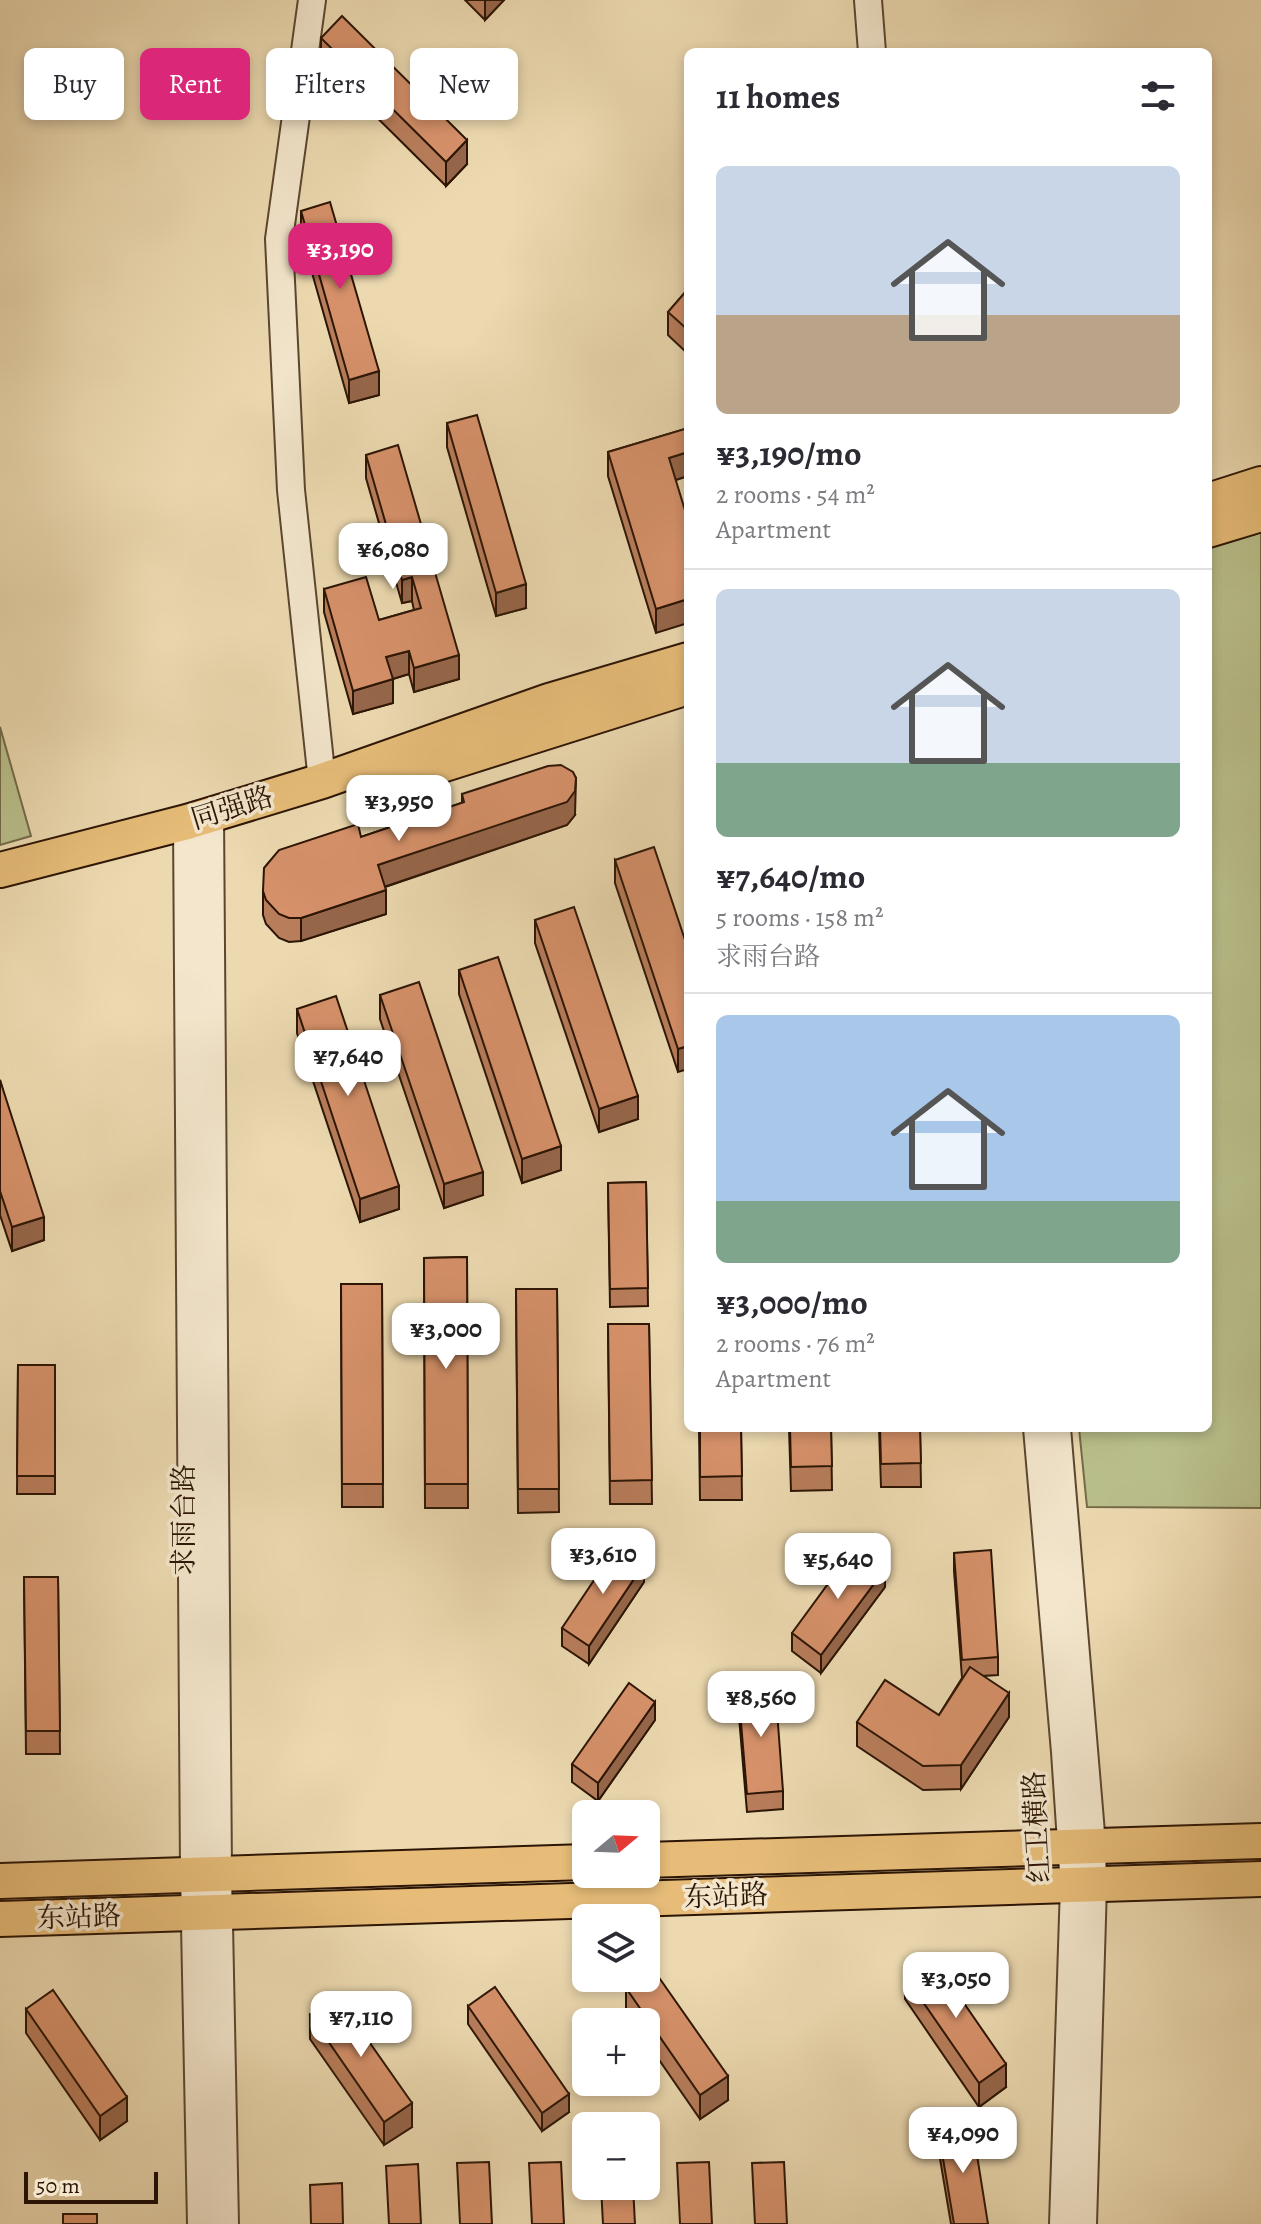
<!DOCTYPE html>
<meta charset="utf-8">
<style>
body{margin:0;font-family:Alegreya,"Noto Serif SC",serif;background:#f7f7f7;color:#2b2b33;height:100vh;display:flex;flex-direction:column;font-size:30px;white-space:nowrap}
*{box-sizing:border-box;margin:0}
p{font-size:26px;color:#7c7c81}
.icon{flex:none;width:44px;height:44px;fill:none;stroke:currentColor;stroke-width:2;stroke-linecap:round;stroke-linejoin:round}
.map{position:relative;flex:1;overflow:hidden}
.panel{position:absolute;left:684px;top:48px;width:528px;height:1384px;display:flex;flex-direction:column;background:#fff;border-radius:12px;box-shadow:0 4px 12px #0003}
.panel>*{flex:none}
.top-card{position:absolute;left:24px;top:48px;width:540px;height:72px;display:flex;gap:16px}
.needle{width:52px;rotate:71deg}
.tools{position:absolute;left:572px;top:1800px;display:grid;gap:16px}
.tools a{display:grid;place-items:center;width:88px;height:88px;border-radius:12px;background:#fff;box-shadow:0 4px 12px #0003;font-size:40px}
.scale{position:absolute;left:24px;bottom:20px;width:134px;box-sizing:border-box;padding-left:8px;border:4px solid #2c1505;border-top:0;font-size:22px;line-height:28px;white-space:nowrap;color:#2c1505;-webkit-text-stroke:6px #f3e6cc;paint-order:stroke}
.price{position:absolute;translate:-50% -68px;padding:0 18px;border-radius:16px;background:#fff;color:#222;font-size:26px;line-height:52px;filter:drop-shadow(0 2px 4px #0008)}
.price::after{content:'';position:absolute;left:50%;top:48px;width:24px;height:18px;margin-left:-12px;background:inherit;clip-path:polygon(0 0,100% 0,50% 100%)}
.price.current{background:#db2777;color:#fff}
ul{padding:0;list-style:none}
li{display:grid;align-content:center;gap:16px;height:424px;padding:0 32px}
li+li{border-top:2px solid #e1e1e2}
li span{display:grid;place-items:center;height:248px;border-radius:12px;color:#555}
li>.icon{margin-inline-start:auto}
span .icon{width:144px;height:144px;fill:#fffc;stroke-width:1}
li b{font-size:34px}
h2{display:flex;justify-content:space-between;align-items:center;height:96px;padding:0 32px;font-size:34px}
.chip{padding:0 28px;border-radius:12px;background:#fff;box-shadow:0 4px 12px #0003;font-size:28px;line-height:72px}
.chip.current{background:#db2777;color:#fff}
.map>svg:first-child{display:block}
.green{fill:#b9bf8b;stroke:#726a48;stroke-width:2}
.lines{fill:none;stroke-linecap:round;stroke-linejoin:round}
.minor-casing{stroke:#5c4630;stroke-width:30}
.major-casing{stroke:#2c1505;stroke-width:38}
.minor{stroke:#f3e6cc;stroke-width:26}
.major{stroke:#e6bc78;stroke-width:34}
.wall{fill:#b87d5b;stroke:#2c1505;stroke-width:2}
.shaded-wall{fill:#96664a;stroke:#2c1505;stroke-width:2}
.building{fill:#d6916a;stroke:#2c1505;stroke-width:2}
.labels{text-anchor:middle;dominant-baseline:central;stroke-width:7;stroke-linejoin:round;paint-order:stroke}
.street-label{font-size:28px;fill:#2c1505;stroke:#f3e6cc}
</style>
<div class="map">
<svg width="1261" height="2224" viewBox="0 0 1261 2224">
<rect width="100%" height="100%" fill="#ecd9b0"/>
<filter id="stains"><feTurbulence type="fractalNoise" baseFrequency=".0025" numOctaves="4"/><feColorMatrix values="0 0 0 0 .2 0 0 0 0 .09 0 0 0 0 .02 0 0 0 .5 -.17"/></filter>
<radialGradient id="worn" r=".72"><stop offset=".6" stop-color="#630" stop-opacity="0"/><stop offset="1" stop-color="#630" stop-opacity=".3"/></radialGradient>
<g class="green">
<path d="M1261 530V1508L1087 1507 1079 1428H1208V546Z"/>
<path d="M0 727 31 836 0 845Z"/>
</g>
<g class="lines">
<defs>
<g id="minor">
<path d="M312 0 279 239 291 490 322 781"/>
<path d="M868 0 872 52"/>
<path d="M210 815 218 1874 225 2224"/>
<path d="M187 822 194 1874 201 2224"/>
<path d="M1037 1428 1065 1752 1074 1886 1063 2224"/>
<path d="M1057 1428 1092 1845 1093 1885 1083 2224"/>
</g>
<g id="major">
<path d="M1208 501 1261 484"/>
<path d="M1208 530 1261 514"/>
<path d="M375 786 688 687"/>
<path d="M0 870 187 822 322 781 549 701 688 660"/>
<path d="M646 1860 1261 1841"/>
<path d="M0 1881 586 1862"/>
<path d="M0 1919 1261 1879"/>
</g>
</defs>
<use href="#minor" class="minor-casing"/>
<use href="#major" class="major-casing"/>
<use href="#minor" class="minor"/>
<use href="#major" class="major"/>
</g>
<g class="wall">
<path d="M465 0H504L485 20Z"/>
<path d="M321 38 467 164 446 186 321 62Z"/>
<path d="M301 211 379 395 349 403 301 234Z"/>
<path d="M688 289V354L668 335V312Z"/>
<path d="M447 423 526 608 496 616 447 447Z"/>
<path d="M688 428V476L676 480 656 633 608 476V452Z"/>
<path d="M366 455 459 679 414 692 409 674 393 679V703L353 714 324 612V589L379 620 414 610 412 601 402 603 366 478Z"/>
<path d="M462 794 575 815 567 825 385 887 386 914 301 941 289 942 279 938 266 924 263 915V891L361 837 462 803Z"/>
<path d="M615 860 688 949 678 1072 615 883Z"/>
<path d="M535 920 638 1119 599 1132 535 943Z"/>
<path d="M459 970 561 1170 522 1183 459 994Z"/>
<path d="M380 995 483 1195 444 1208 380 1019Z"/>
<path d="M297 1009 399 1209 360 1222 297 1033Z"/>
<path d="M0 1080 44 1240 12 1251 0 1215Z"/>
<path d="M646 1182 648 1306 610 1307 608 1183Z"/>
<path d="M467 1257 468 1508H425L424 1258Z"/>
<path d="M341 1284H382L383 1507H342Z"/>
<path d="M516 1289H557L559 1512 518 1513Z"/>
<path d="M608 1324H649L652 1504H610Z"/>
<path d="M18 1365H55V1494H17Z"/>
<path d="M699 1428H741L742 1500H700Z"/>
<path d="M789 1428H831L832 1490 791 1491Z"/>
<path d="M879 1428H920L921 1487H881Z"/>
<path d="M954 1553 998 1657V1675L983 1676 1009 1717 961 1789 923 1790 857 1746V1722L939 1715 962 1678 954 1571Z"/>
<path d="M24 1577H58L60 1754H26Z"/>
<path d="M644 1582 589 1664 562 1646V1628Z"/>
<path d="M885 1587 821 1673 792 1651V1633Z"/>
<path d="M738 1687 783 1791V1809L747 1812 738 1705Z"/>
<path d="M655 1720 598 1801 572 1782V1764Z"/>
<path d="M905 1976 1006 2087 979 2107 905 1999Z"/>
<path d="M626 1988 728 2100 700 2119 646 2041V2022H632L626 2012Z"/>
<path d="M468 2006 569 2112 542 2131 468 2024Z"/>
<path d="M26 2009 127 2121 100 2140 26 2033Z"/>
<path d="M310 2015 412 2127 384 2145 310 2039Z"/>
<path d="M938 2129 988 2224H951L938 2147Z"/>
</g>
<g class="shaded-wall">
<path d="M485 0H504L485 20Z"/>
<path d="M467 140V164L446 186V162Z"/>
<path d="M379 371V395L349 403V380Z"/>
<path d="M688 452V476L669 482V458Z"/>
<path d="M412 577V601L402 603V580Z"/>
<path d="M526 584V608L496 616V593Z"/>
<path d="M688 599V623L656 633V609Z"/>
<path d="M409 651V674L386 681V657Z"/>
<path d="M459 655V679L414 692V668Z"/>
<path d="M393 679V703L353 714V691Z"/>
<path d="M576 778 575 815 567 825 378 889V865Z"/>
<path d="M386 890V914L301 941V918Z"/>
<path d="M688 1046V1069L678 1072V1049Z"/>
<path d="M638 1096V1119L599 1132V1109Z"/>
<path d="M561 1146V1170L522 1183V1159Z"/>
<path d="M483 1172V1195L444 1208V1184Z"/>
<path d="M399 1186V1209L360 1222V1199Z"/>
<path d="M44 1217V1240L12 1251V1227Z"/>
<path d="M644 1564V1582L589 1664V1646Z"/>
<path d="M885 1569V1587L821 1673V1655Z"/>
<path d="M1009 1693V1717L961 1789V1765Z"/>
<path d="M655 1702V1720L598 1801V1783Z"/>
<path d="M1006 2064V2087L979 2107V2083Z"/>
<path d="M728 2076V2100L700 2119V2095Z"/>
<path d="M569 2094V2112L542 2131V2113Z"/>
<path d="M127 2097V2121L100 2140V2116Z"/>
<path d="M412 2103V2127L384 2145V2122Z"/>
</g>
<g class="building">
<path d="M342 16 467 140 446 162 321 38Z"/>
<path d="M330 202 379 371 349 380 301 211Z"/>
<path d="M688 289V330L668 312Z"/>
<path d="M477 415 526 584 496 593 447 423Z"/>
<path d="M688 428V452L669 458 688 520V599L656 609 608 452Z"/>
<path d="M398 445 459 655 414 668 409 651 386 657 393 679 353 691 324 589 366 577 379 620 421 608 412 577 402 580 366 455Z"/>
<path d="M561 765 573 772 576 778 575 791 567 802 378 865 386 890 301 918H289L279 914 266 900 263 891 264 868 279 850 358 824 361 837 464 802 462 794 548 766Z"/>
<path d="M654 847 688 949V1046L678 1049 615 860Z"/>
<path d="M574 907 638 1096 599 1109 535 920Z"/>
<path d="M498 957 561 1146 522 1159 459 970Z"/>
<path d="M419 982 483 1172 444 1184 380 995Z"/>
<path d="M336 996 399 1186 360 1199 297 1009Z"/>
<path d="M0 1080 44 1217 12 1227 0 1191Z"/>
<path d="M646 1182 648 1288 610 1289 608 1183Z"/>
<path d="M467 1257 468 1484H425L424 1258Z"/>
<path d="M341 1284H382L383 1484H342Z"/>
<path d="M516 1289H557L559 1489H518Z"/>
<path d="M608 1324H649L652 1480 610 1481Z"/>
<path d="M18 1365H55V1476H17Z"/>
<path d="M700 1428H741L742 1476 700 1477Z"/>
<path d="M790 1428H831L832 1466 791 1467Z"/>
<path d="M880 1428H920L921 1463 881 1464Z"/>
<path d="M617 1546 644 1564 589 1646 562 1628Z"/>
<path d="M855 1547 885 1569 821 1655 792 1633Z"/>
<path d="M991 1550 998 1657 962 1660 954 1553Z"/>
<path d="M24 1577H58L60 1731H26Z"/>
<path d="M970 1667 1009 1693 961 1765 923 1766 857 1722 885 1680 939 1715Z"/>
<path d="M629 1683 655 1702 598 1783 572 1764Z"/>
<path d="M775 1684 783 1791 747 1794 738 1687Z"/>
<path d="M932 1957 1006 2064 979 2083 905 1976Z"/>
<path d="M653 1969 728 2076 700 2095 626 1988 640 1978H646V1974Z"/>
<path d="M495 1987 569 2094 542 2113 468 2006Z"/>
<path d="M53 1990 127 2097 100 2116 26 2009Z"/>
<path d="M337 1996 412 2103 384 2122 310 2015Z"/>
<path d="M972 2124 988 2224H954L938 2129Z"/>
<path d="M489 2162 492 2224H460L457 2163Z"/>
<path d="M561 2162 564 2224H532L529 2163Z"/>
<path d="M709 2162 712 2224H680L677 2163Z"/>
<path d="M784 2162 787 2224H755L752 2163Z"/>
<path d="M418 2164 421 2224H389L386 2166Z"/>
<path d="M342 2183 343 2224H311L310 2185Z"/>
<path d="M601 2186H633L635 2224H603Z"/>
<rect x="63" y="2214" width="34" height="10"/>
</g>
<g class="labels">
<g class="street-label">
<text transform="translate(232 808) rotate(-17)">同强路</text>
<text transform="translate(184 1520) rotate(-90)">求雨台路</text>
<text transform="translate(1037 1827) rotate(-93)">红卫横路</text>
<text transform="translate(726 1896) rotate(-2)">东站路</text>
<text transform="translate(79 1917) rotate(-2)">东站路</text>
</g>
</g>
<rect width="100%" height="100%" filter="url(#stains)"/>
<rect width="100%" height="100%" fill="url(#worn)"/>
</svg>
<div class="tools">
<a><svg class="needle" viewBox="-14 -14 28 28"><path d="M0-13l5 13h-10z" fill="#e53935"/><path d="M0 13l5-13h-10z" fill="#7c7c81"/></svg></a>
<a><svg class="icon" aria-label="layers" viewBox="0 0 24 24"><path d="M12 4l9 5-9 5-9-5zM3 14l9 5 9-5"/></svg></a>
<a>+</a>
<a>−</a>
</div>
<div class="scale">50 m</div>
<b class="price current" style="left:340px;top:291px">¥3,190</b>
<b class="price" style="left:393px;top:591px">¥6,080</b>
<b class="price" style="left:399px;top:843px">¥3,950</b>
<b class="price" style="left:348px;top:1098px">¥7,640</b>
<b class="price" style="left:446px;top:1371px">¥3,000</b>
<b class="price" style="left:603px;top:1596px">¥3,610</b>
<b class="price" style="left:838px;top:1601px">¥5,640</b>
<b class="price" style="left:761px;top:1739px">¥8,560</b>
<b class="price" style="left:956px;top:2020px">¥3,050</b>
<b class="price" style="left:361px;top:2059px">¥7,110</b>
<b class="price" style="left:963px;top:2175px">¥4,090</b>
<div class="top-card">
<a class="chip">Buy</a>
<a class="chip current">Rent</a>
<a class="chip">Filters</a>
<a class="chip">New</a>
</div>
<section class="panel">
<h2>11 homes<svg class="icon" aria-label="filters" viewBox="0 0 24 24"><path d="M4 7h16M4 17h16"/><circle cx="9" cy="7" r="2"/><circle cx="15" cy="17" r="2"/></svg></h2>
<ul>
<li><span style="background:linear-gradient(#c9d6e8 60%,#b9a48a 0)"><svg class="icon" aria-label="home" viewBox="0 0 24 24"><path d="M3 11l9-7 9 7M6 9v11h12V9"/></svg></span><div><b>¥3,190/mo</b><p>2 rooms · 54 m²</p><p>Apartment</p></div></li>
<li><span style="background:linear-gradient(#c9d6e8 70%,#7fa58c 0)"><svg class="icon" aria-label="home" viewBox="0 0 24 24"><path d="M3 11l9-7 9 7M6 9v11h12V9"/></svg></span><div><b>¥7,640/mo</b><p>5 rooms · 158 m²</p><p>求雨台路</p></div></li>
<li><span style="background:linear-gradient(#a9c7e8 75%,#7fa58c 0)"><svg class="icon" aria-label="home" viewBox="0 0 24 24"><path d="M3 11l9-7 9 7M6 9v11h12V9"/></svg></span><div><b>¥3,000/mo</b><p>2 rooms · 76 m²</p><p>Apartment</p></div></li>
</ul>
</section>
</div>
